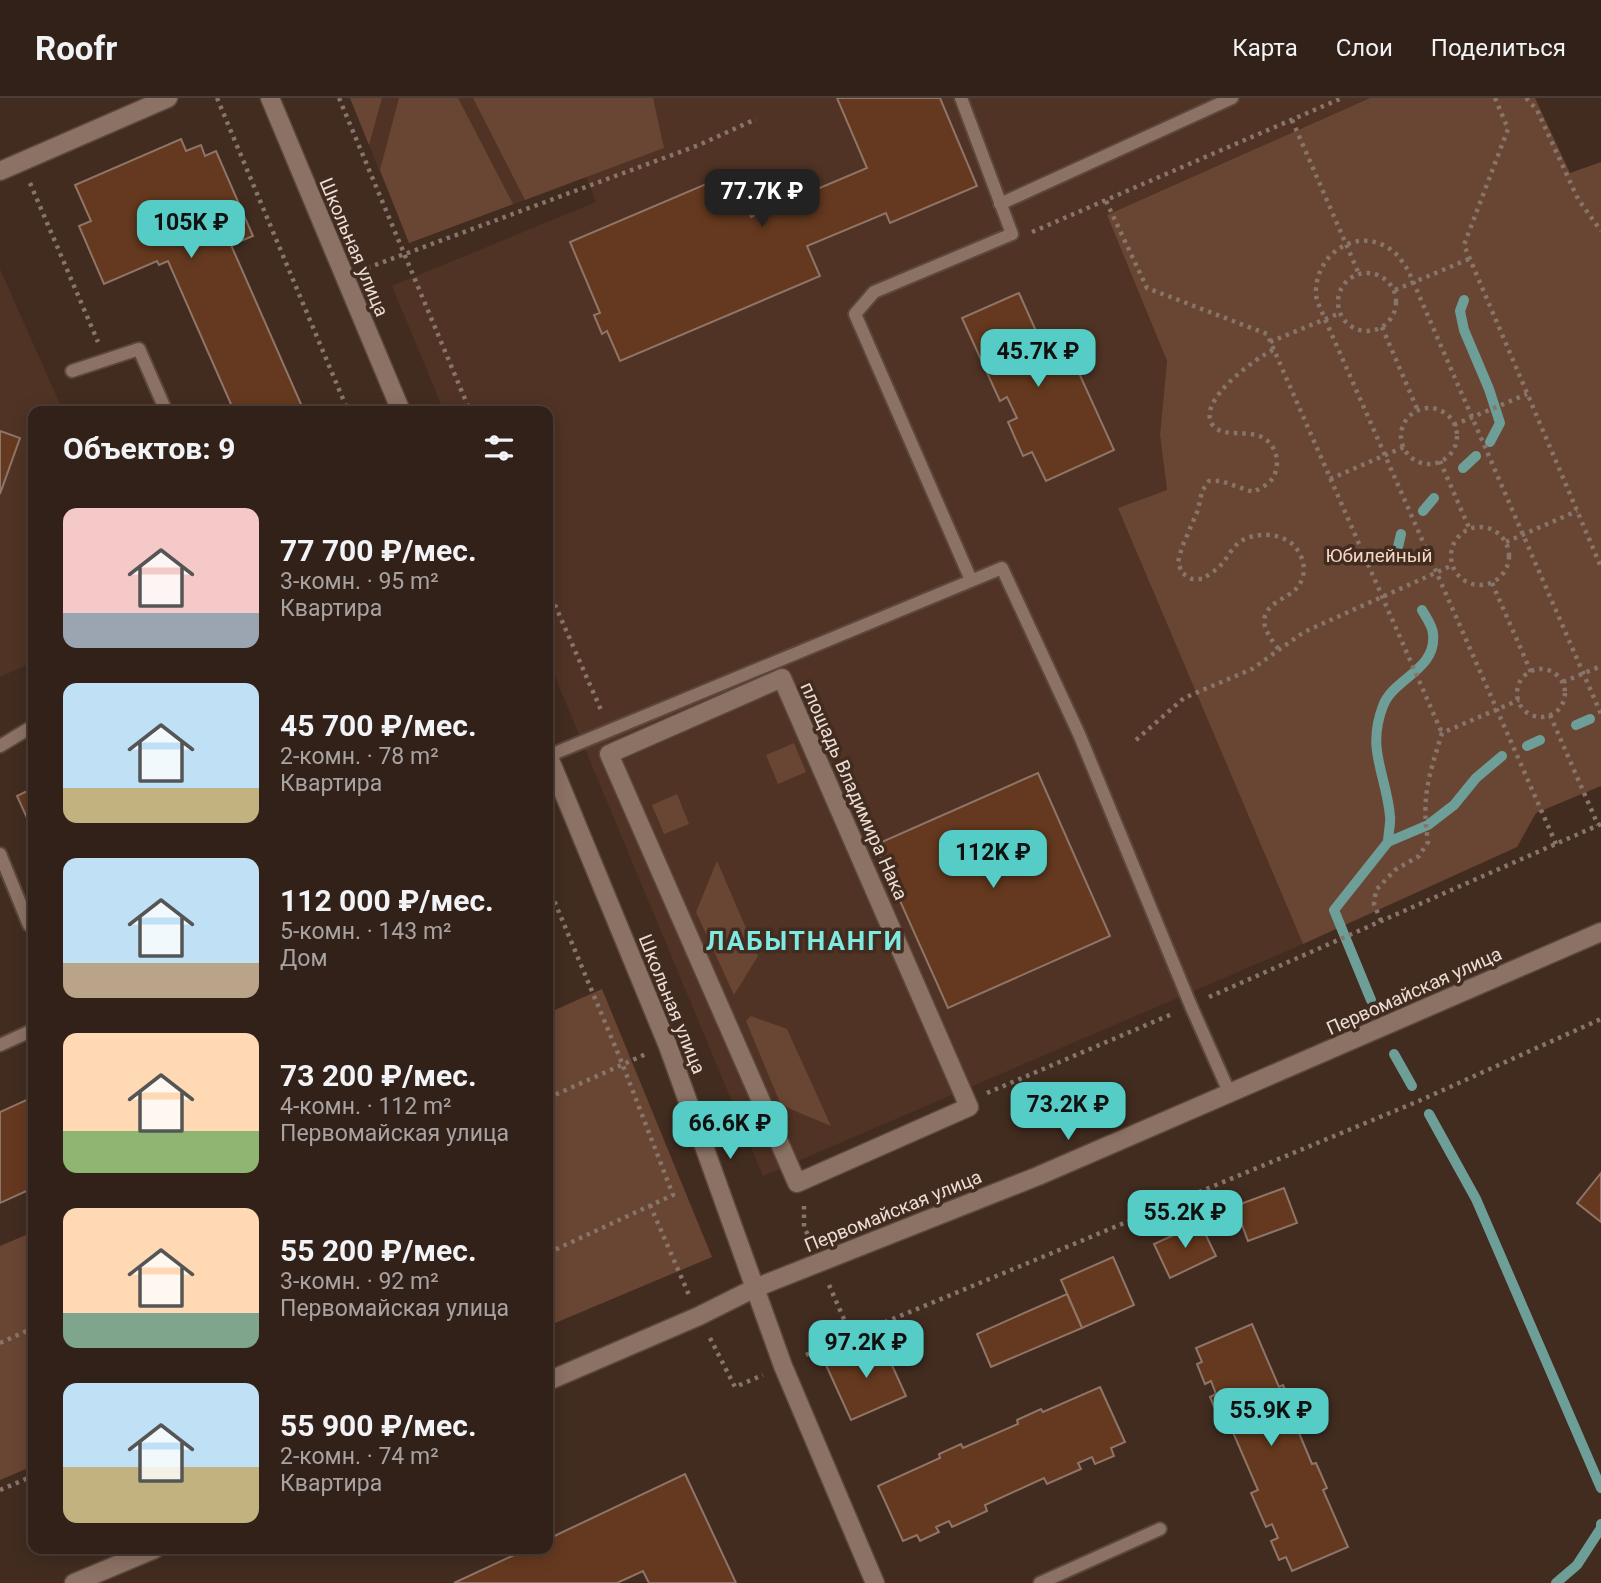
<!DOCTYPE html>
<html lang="ru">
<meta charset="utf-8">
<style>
body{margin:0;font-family:Roboto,sans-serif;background:#3d2e25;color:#f1f3f6;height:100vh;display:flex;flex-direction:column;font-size:26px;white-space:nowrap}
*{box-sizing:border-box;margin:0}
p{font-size:23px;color:#a8a3a2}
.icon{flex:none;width:38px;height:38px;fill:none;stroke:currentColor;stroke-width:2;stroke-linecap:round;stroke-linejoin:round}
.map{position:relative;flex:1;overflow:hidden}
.drawer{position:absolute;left:28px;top:308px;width:525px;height:1148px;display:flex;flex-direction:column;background:#322118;border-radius:14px;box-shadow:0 4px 18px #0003,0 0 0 2px #4d3e37}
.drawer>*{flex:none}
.price{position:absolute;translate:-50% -60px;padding:0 16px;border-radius:14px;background:#55cdc6;color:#111;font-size:23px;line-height:46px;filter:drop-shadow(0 2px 4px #0008)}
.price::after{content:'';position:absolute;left:50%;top:42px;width:21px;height:16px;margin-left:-10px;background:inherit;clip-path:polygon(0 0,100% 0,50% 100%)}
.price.current{background:#222;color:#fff}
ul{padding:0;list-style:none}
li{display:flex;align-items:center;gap:21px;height:175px;padding:0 35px}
li span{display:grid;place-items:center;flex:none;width:196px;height:140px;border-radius:14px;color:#555}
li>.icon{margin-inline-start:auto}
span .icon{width:84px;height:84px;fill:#fffc;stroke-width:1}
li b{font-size:30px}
h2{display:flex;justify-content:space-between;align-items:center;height:84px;padding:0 35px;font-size:30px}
header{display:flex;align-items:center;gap:42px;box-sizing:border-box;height:98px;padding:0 35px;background:#322118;border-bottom:2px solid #4d3e37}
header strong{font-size:33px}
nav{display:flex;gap:38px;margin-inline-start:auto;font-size:24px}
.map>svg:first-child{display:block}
.built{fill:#503324}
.green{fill:#694633}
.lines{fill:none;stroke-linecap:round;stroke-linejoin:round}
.stream{stroke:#6e9e98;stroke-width:10}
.building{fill:#65391f;stroke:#8f7567;stroke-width:2}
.lane-casing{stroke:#5b483d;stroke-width:16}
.street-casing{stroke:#5b483d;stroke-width:21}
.secondary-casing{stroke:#5b483d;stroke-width:21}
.path{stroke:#87746a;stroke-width:4.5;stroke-dasharray:3.5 5;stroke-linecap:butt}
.lane{stroke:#8c7264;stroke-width:12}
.street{stroke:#8c7264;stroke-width:18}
.secondary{stroke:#8c7264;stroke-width:18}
.labels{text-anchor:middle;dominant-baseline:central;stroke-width:7;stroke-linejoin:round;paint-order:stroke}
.street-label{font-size:19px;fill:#ebdcd4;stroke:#422c20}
.park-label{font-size:19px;fill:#f6d6c6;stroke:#422c20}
.district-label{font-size:26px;font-weight:bold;letter-spacing:2px;fill:#7feae2;stroke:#422c20}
</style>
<header>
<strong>Roofr</strong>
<nav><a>Карта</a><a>Слои</a><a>Поделиться</a></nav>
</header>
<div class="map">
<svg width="1601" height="1485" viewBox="0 0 1601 1485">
<rect width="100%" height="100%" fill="#422c20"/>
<g class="built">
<path d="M350 0H1370L1107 117 1167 263 1160 337 1167 392 1119 410 1303 846 763 1078 548 562V313H444L392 188 596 104 586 79 409 145Z"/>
<path d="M0 171 63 313H33V564L0 579Z"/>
</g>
<g class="green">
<path d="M350 0H382L369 47Z"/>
<path d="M399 0H458L513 106 409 145 380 72Z"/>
<path d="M473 0H653L664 50 525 102Z"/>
<path d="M1370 0H1535L1570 75 1601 64V688L1536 715 1517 749 1303 846 1118 410 1167 392 1160 337 1167 263 1107 117Z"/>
<path d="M794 645 806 674 778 686 766 657Z"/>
<path d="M677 696 689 726 664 736 652 707Z"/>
<path d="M717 763 758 858 734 897 696 814Z"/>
<path d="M602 891 712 1159 548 1228V915Z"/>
<path d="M751 918 787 931 831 1028 781 1007 746 923Z"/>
<path d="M33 1134V1368L0 1382V1148Z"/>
</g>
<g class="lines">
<g class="stream">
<path d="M1464 202 1460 213 1464 232 1489 291 1500 325 1490 344"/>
<path d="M1463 370 1476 358"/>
<path d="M1423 413 1434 400"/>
<path d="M1398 460 1397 453 1401 436"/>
<path d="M1576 627 1590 621"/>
<path d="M1527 648 1540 642"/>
<path d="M1388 744C1388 736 1391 726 1390 718 1386 675 1366 652 1383 608 1393 580 1437 572 1433 536 1433 529 1426 519 1422 512"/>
<path d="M1371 902 1334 812 1388 744 1428 727 1454 707 1476 680 1502 658"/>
<path d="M1394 956 1412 988"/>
<path d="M1429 1016 1476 1101 1601 1390"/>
<path d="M1556 1485 1577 1467 1601 1430V1426"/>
</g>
</g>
<g class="building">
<path d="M837 0H940L977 88 890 125 886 115 807 148 820 178 620 263 607 233 602 236 594 217 600 215 570 144 732 75 751 119 867 70Z"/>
<path d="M181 41 186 53 201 47 205 58 216 53 253 138 231 147 304 313H234L168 163 159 167 157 163 104 186 79 128 91 123 75 87Z"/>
<path d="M1019 195 1044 251 1064 242 1114 352 1046 383 1032 354 1023 358 1008 324 1017 320 1007 299 1000 303 962 220Z"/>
<path d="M0 333 20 340 0 396Z"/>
<path d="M1038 675 1110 838 948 910 875 747Z"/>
<path d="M33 690V733L17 698Z"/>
<path d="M33 999V1090L0 1105V1014Z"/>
<path d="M1601 1075V1124L1577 1105Z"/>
<path d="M1284 1090 1297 1125 1248 1143 1235 1108Z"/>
<path d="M1200 1125 1216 1158 1170 1180 1154 1146Z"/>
<path d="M1113 1159 1134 1207 1082 1230 1061 1182Z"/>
<path d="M1067 1196 1082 1230 991 1269 977 1236Z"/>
<path d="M1252 1226 1279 1289 1283 1287 1293 1309 1289 1311 1312 1366 1316 1365 1327 1390 1323 1392 1348 1449 1292 1473 1286 1459 1279 1462 1271 1443 1278 1440 1272 1426 1266 1429 1251 1395 1258 1392 1232 1332 1225 1335 1210 1299 1216 1296 1211 1283 1205 1286 1197 1266 1202 1264 1196 1250Z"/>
<path d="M881 1243 906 1298 851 1322 826 1267Z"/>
<path d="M1100 1289 1125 1344 1111 1350 1114 1358 1095 1366 1092 1359 1078 1365 1081 1371 1047 1386 1044 1380 985 1407 987 1413 952 1429 949 1423 936 1429 939 1434 920 1443 917 1437 903 1443 878 1388 940 1360 939 1356 961 1346 963 1350 1018 1326 1017 1322 1041 1311 1043 1314Z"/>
<path d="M685 1376 736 1485H649L643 1473 617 1485H454L527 1451H548V1441Z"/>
</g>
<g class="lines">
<defs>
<g id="lane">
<path d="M961 0 1012 136 874 194 855 216 971 482"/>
<path d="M1000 106 1232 0"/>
<path d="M72 273 139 251 166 313"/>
<path d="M0 648 33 628"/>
<path d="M548 658 1002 470 1079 636 1191 908 1230 996"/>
<path d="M0 756 29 827"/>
<path d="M0 947 33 932"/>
<path d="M1040 1485 1160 1431"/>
</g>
<g id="street">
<path d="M0 73 168 0"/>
<path d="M782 580 969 1009 797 1085 609 656Z"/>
</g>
<g id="secondary">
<path d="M270 0 401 313"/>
<path d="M548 657 668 948 783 1268 875 1485"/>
<path d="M548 1283 699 1218 755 1190 1038 1078 1601 834"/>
<path d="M74 1485 155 1451"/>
</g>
</defs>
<use href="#lane" class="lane-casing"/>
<use href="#street" class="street-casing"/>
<use href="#secondary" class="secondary-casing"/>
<g class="path">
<path d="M217 0 348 313"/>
<path d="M339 0 470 313"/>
<path d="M1495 0 1508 31 1464 147 1601 469"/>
<path d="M1526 0 1537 12 1578 101 1601 133"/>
<path d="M1292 22 1359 176"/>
<path d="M30 85 98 244"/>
<path d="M1106 103 1147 190 1267 236 1442 635"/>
<path d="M1032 134 1342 0"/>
<path d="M367 170 699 47 756 21"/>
<circle cx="1367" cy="204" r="29"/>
<path d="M1395 192 1469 161"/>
<path d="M1382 229 1418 313"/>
<path d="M1270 244 1340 215"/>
<path d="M1273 252C1256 260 1197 302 1212 326 1225 346 1265 321 1276 357 1278 363 1277 371 1274 378 1270 386 1261 390 1253 394L1221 383H1209L1202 393 1198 412 1182 449 1178 464 1182 475 1192 481H1203C1208 477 1215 473 1220 468 1227 461 1232 449 1241 443 1257 433 1285 435 1296 450 1303 459 1306 471 1302 481 1296 500 1271 500 1265 518 1261 530 1273 543 1279 552"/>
<circle cx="1429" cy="338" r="28"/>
<path d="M1454 327 1527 296"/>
<path d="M1440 363 1470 432"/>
<path d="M1330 381 1404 349"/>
<circle cx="1480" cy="458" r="29"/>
<path d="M1506 444 1577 413"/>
<path d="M1492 485 1531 574"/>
<path d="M548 491 601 612"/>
<circle cx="1541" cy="595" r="24"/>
<path d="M1563 584 1601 568"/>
<path d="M1550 617 1598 727"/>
<path d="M1136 642 1184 600 1252 571 1304 534 1453 467"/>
<path d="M1556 746 1321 212C1318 205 1315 199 1316 191 1318 154 1358 129 1390 151 1398 156 1403 165 1408 172L1601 616"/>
<path d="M548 788 622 965 673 1097 548 1155"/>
<path d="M1381 823 1374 806 1376 792 1395 772 1419 758 1428 744C1421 698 1429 678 1442 635L1519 602"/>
<path d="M1209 899 1601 726"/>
<path d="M987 995 1172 916"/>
<path d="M548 1000 646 956"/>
<path d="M650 1107 689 1197"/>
<path d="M804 1108V1129L811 1143"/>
<path d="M829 1187 851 1237"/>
<path d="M710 1240 735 1289 763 1277"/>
<path d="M0 1245 33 1230"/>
<path d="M806 1257 1421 1002 1601 921"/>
<path d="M0 1392 33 1378"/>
</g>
<use href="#lane" class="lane"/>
<use href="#street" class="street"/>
<use href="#secondary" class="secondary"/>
</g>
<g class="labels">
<g class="street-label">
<text transform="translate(354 149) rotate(67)">Школьная улица</text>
<text transform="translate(854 693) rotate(66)">площадь Владимира Нака</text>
<text transform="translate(1414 893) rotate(-24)">Первомайская улица</text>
<text transform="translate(672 906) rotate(68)">Школьная улица</text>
<text transform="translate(893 1113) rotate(-22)">Первомайская улица</text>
</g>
<g class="park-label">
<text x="1379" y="457">Юбилейный</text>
</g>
<g class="district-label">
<text x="805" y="843">ЛАБЫТНАНГИ</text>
</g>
</g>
</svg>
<b class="price current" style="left:762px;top:131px">77.7K ₽</b>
<b class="price" style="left:191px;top:162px">105K ₽</b>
<b class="price" style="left:1038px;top:291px">45.7K ₽</b>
<b class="price" style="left:993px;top:792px">112K ₽</b>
<b class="price" style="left:1068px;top:1044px">73.2K ₽</b>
<b class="price" style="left:730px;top:1063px">66.6K ₽</b>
<b class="price" style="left:1185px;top:1152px">55.2K ₽</b>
<b class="price" style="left:866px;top:1282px">97.2K ₽</b>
<b class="price" style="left:1271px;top:1350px">55.9K ₽</b>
<section class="drawer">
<h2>Объектов: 9<svg class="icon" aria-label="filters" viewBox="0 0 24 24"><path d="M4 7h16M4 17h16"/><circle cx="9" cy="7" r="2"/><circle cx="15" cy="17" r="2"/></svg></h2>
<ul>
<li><span style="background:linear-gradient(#f6c9c9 75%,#9aa5b1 0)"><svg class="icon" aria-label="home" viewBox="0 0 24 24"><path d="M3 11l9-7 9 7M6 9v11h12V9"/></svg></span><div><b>77 700 ₽/мес.</b><p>3-комн. · 95 m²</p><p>Квартира</p></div></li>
<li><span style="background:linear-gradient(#bfe0f5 75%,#c2b280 0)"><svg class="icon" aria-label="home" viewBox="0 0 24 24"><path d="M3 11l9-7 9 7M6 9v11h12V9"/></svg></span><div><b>45 700 ₽/мес.</b><p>2-комн. · 78 m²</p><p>Квартира</p></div></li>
<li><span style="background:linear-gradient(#bfe0f5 75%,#b9a48a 0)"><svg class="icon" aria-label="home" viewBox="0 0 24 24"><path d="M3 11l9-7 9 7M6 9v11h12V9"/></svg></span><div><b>112 000 ₽/мес.</b><p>5-комн. · 143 m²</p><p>Дом</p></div></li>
<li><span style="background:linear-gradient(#ffd9b3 70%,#8fb573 0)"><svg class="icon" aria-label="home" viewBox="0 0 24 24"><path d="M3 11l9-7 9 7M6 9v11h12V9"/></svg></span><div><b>73 200 ₽/мес.</b><p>4-комн. · 112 m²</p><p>Первомайская улица</p></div></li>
<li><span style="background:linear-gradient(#ffd9b3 75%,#7fa58c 0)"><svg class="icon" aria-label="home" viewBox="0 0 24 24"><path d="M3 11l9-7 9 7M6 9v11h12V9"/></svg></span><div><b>55 200 ₽/мес.</b><p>3-комн. · 92 m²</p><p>Первомайская улица</p></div></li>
<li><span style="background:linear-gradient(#bfe0f5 60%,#c2b280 0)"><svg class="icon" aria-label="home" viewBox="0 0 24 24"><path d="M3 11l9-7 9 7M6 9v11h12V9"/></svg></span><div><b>55 900 ₽/мес.</b><p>2-комн. · 74 m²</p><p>Квартира</p></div></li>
</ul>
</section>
</div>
